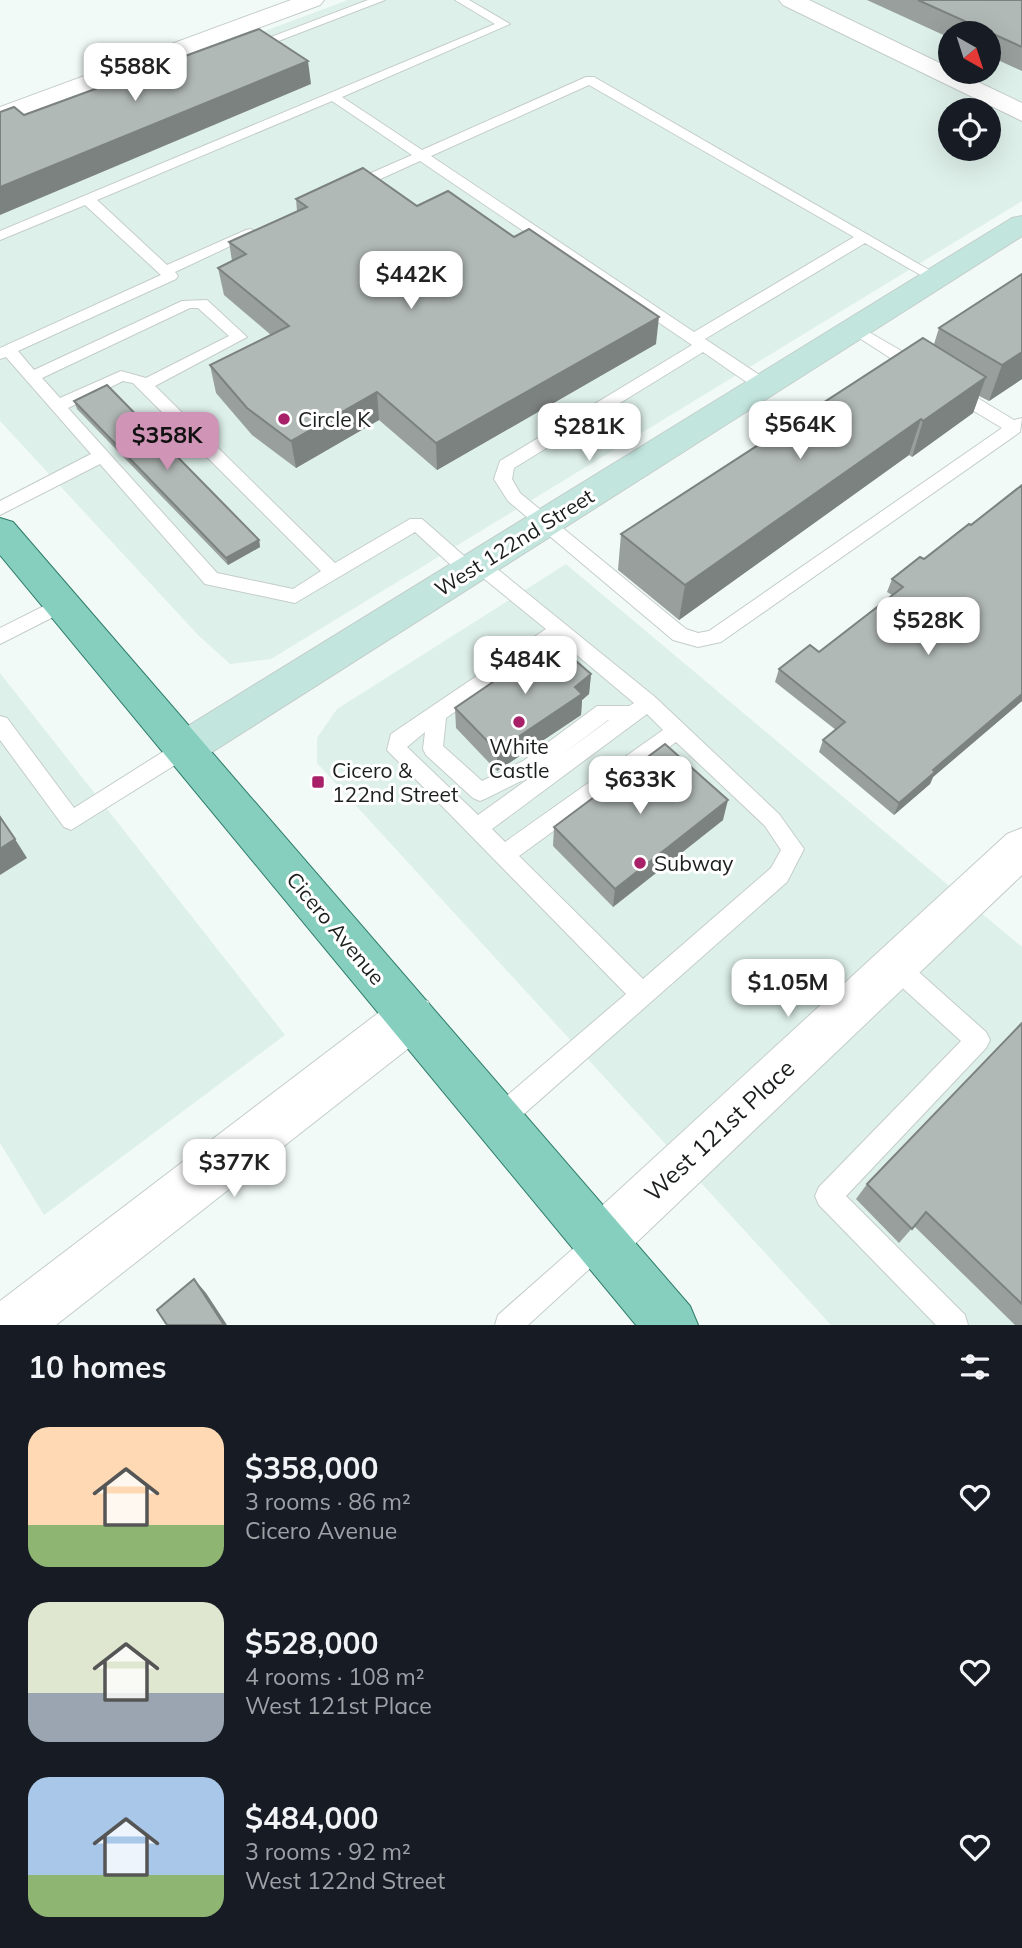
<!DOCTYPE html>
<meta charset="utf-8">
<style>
body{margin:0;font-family:Mulish,sans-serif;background:#242831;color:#f1f3f6;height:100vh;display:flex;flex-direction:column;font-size:26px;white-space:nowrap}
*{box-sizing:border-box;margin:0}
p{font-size:23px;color:#9ea1a6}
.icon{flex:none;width:38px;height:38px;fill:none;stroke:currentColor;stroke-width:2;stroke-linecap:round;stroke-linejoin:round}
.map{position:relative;height:1325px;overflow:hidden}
.details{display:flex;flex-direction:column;background:#171b24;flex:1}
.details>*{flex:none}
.needle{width:46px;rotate:141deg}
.fabs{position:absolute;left:938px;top:21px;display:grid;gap:14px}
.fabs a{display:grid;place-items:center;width:63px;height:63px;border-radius:50%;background:#171b24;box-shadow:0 7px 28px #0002;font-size:35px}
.price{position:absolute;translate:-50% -60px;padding:0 16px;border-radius:14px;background:#fff;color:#222;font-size:23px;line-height:46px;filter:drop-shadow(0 2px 4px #0008)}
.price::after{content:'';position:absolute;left:50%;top:42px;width:21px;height:16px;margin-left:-10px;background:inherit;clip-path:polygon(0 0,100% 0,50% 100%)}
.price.active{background:#d094b6;color:#111}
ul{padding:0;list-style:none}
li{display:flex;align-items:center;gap:21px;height:175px;padding:0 28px}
li span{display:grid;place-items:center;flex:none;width:196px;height:140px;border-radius:21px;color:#555}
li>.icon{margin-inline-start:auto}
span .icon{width:84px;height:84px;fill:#fffc;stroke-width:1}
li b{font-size:30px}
h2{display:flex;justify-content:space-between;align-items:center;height:84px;padding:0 28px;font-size:30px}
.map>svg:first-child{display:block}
.built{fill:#def0ea;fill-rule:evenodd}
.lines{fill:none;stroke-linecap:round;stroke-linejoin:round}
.lane-casing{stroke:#c4cdca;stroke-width:2}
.street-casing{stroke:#c4cdca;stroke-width:2}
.secondary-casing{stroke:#c4cdca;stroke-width:2}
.primary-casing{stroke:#2c7b68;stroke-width:2}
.lane{fill:#fff;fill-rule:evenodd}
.street{fill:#fff;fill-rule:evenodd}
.secondary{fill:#c2e6de;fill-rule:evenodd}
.primary{fill:#86cebd;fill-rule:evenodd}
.wall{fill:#989f9d}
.shaded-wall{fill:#7c827f}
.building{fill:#b1b9b6;stroke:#7c827f;stroke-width:2}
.poi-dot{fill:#a72068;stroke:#fff;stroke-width:2.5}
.labels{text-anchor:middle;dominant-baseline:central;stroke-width:6;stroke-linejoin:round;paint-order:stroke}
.poi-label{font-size:21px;fill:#1b1e1d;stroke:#fff;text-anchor:start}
.street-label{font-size:21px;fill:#1b1e1d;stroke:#fff}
.near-street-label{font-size:24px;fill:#1b1e1d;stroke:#fff}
</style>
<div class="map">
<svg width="1022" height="1325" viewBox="0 0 1022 1325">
<rect width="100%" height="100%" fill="#f1faf7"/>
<g class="built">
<path d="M348 0H1022V201L271 659 230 664 198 635 0 421V130ZM950 33H989V72H950ZM950 110H989V149H950Z"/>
<path d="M566 564 1022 947V1325H831L317 763V738L337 709Z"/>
<path d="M0 673 285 1035 44 1215 0 1143Z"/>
</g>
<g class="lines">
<defs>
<g id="lane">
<path d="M368 0H385L255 50 245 47Z"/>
<path d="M455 0H469L510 24 342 97 422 150 586 77H594L943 278 941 281H931L865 243 705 339 770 382V390H758L703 352 514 468 512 479 520 493 686 629 698 633 709 631 1002 428 949 396V388H961L1014 420 1022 418 1020 432 721 642 698 647 673 640 508 501 494 479 500 461 692 345 420 161 356 190H346V184L412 155 332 101 97 200 167 265 246 230 251 229 258 233 175 272 178 276 176 279 18 351 34 370 182 301 207 300 247 337 155 386 335 563 410 519H422L471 562 479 557 485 559 655 697 779 814 804 849 787 882 507 1129 498 1132 489 1129 486 1120 489 1111 626 994 387 750 391 734 546 629 477 573 469 578 463 576 415 532 295 603 205 584 100 464 0 515V501L91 454 6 357 0 359V348L161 275 85 205 0 240V231L495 24ZM589 85 854 237 694 332 431 156ZM190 308H198L229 336 146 378 121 371 60 398 42 378ZM123 381 133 383 321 571 293 589 217 573 68 408ZM559 640 634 703 629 706H597L523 761 482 781 443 746 446 718ZM647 714 663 730 505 842 492 829ZM608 720H609L559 757ZM425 732 423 749 426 755 473 798 480 801 487 798 535 774 478 815 407 747ZM676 742 765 826 781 850 771 868 643 979 519 856Z"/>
<path d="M855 324 924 364V372H912L850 332 847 329Z"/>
<path d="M62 597 69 599 71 604 69 609 0 644V628Z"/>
<path d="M0 716 7 718 74 808 177 743 184 741 191 743 194 749 191 755 71 830 64 827 0 740Z"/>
<path d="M895 955 903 958 986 1032 990 1040 986 1048 846 1196 965 1315 968 1325H936L819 1205 815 1196 819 1187 961 1041 887 974 884 966 887 958Z"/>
<path d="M600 1229 609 1233 613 1242 609 1251 528 1325H495L498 1315 591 1233Z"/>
</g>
<g id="street">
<path d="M291 0H324L320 5 0 124V107Z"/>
<path d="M779 0H809L950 68V72H957L1022 103V121L783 5Z"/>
<path d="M1022 828V875L618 1260 600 1268 582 1260 574 1242 582 1224 1007 834Z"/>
<path d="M411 995 428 1001 434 1017 428 1033 56 1325H0V1301L394 1001Z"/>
</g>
<path id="secondary" d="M1022 216V236L198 761 184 766 170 761 164 749 170 737 1012 218Z"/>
<path id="primary" d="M0 518 13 522 690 1306 698 1325H636L0 555Z"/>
</defs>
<use href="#lane" class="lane-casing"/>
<use href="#street" class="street-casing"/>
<use href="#secondary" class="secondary-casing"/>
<use href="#primary" class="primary-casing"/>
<use href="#lane" class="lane"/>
<use href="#street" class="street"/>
<use href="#secondary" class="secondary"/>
<use href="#primary" class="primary"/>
</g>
<g class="wall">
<path d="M867 0H1022V71L989 56V33H950V38Z"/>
<path d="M296 199 417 206 656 344 437 470 379 420 296 468 252 435 216 393 210 365 271 335 224 295 218 268 232 261 229 242 297 211Z"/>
<path d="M1022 274V379L989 401 979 396 973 413 912 457 909 455 679 620 618 570 621 534 934 344 939 328Z"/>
<path d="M74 401 259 540 260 547 228 565 77 409Z"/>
<path d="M1022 485V701L933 777 930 784 894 815 819 752 823 740 836 730 775 682 779 669 819 652 892 595 887 592 892 579 924 559 971 525Z"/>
<path d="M591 674 589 694 582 700 581 715 497 771 456 728 455 708Z"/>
<path d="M723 820 613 907 553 846 554 827Z"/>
<path d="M1022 1023V1325H1015L914 1226 899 1243 856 1199 867 1184Z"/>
</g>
<g class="shaded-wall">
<path d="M308 61 311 84 0 215V187Z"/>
<path d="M659 317 656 344 437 470 436 443Z"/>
<path d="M1022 352V379L989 401 1002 365Z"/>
<path d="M986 377 973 413 912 457 923 421Z"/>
<path d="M377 392 379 420 296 468 291 441Z"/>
<path d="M921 419 909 455 679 620 685 585Z"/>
<path d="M259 540 260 547 228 565 226 558Z"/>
<path d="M591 674 589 694 582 700 581 715 497 771V751Z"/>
<path d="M1022 694V701L933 777 930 784 894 815 899 803 933 770Z"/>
<path d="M728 800 723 820 613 907 615 889Z"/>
<path d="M15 839 27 858 0 875V849Z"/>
<path d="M194 1279 206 1293 227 1325H224Z"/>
</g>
<g class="building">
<path d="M918 0H1022V47Z"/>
<path d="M259 29 308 61 0 187V112L14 107 24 115Z"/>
<path d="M363 168 417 206 448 191 514 237 529 229 659 317 436 443 377 392 291 441 247 408 210 365 289 326 218 268 246 254 229 242 307 207 296 199Z"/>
<path d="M1022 274V352L1002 365 939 328Z"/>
<path d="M923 338 986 377 923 421 921 419 685 585 621 534Z"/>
<path d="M107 385 259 540 226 558 74 401Z"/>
<path d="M1022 485V694L933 770 935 772 899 803 823 740 845 722 779 669 810 645 819 652 903 587 892 579 920 557 924 559 969 524 971 525Z"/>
<path d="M553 641 591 674 575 687 582 694 497 751 455 708Z"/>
<path d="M665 744 728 800 615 889 554 827Z"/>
<path d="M0 817 15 839 0 849Z"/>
<path d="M1022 1023V1304L926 1212 912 1229 867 1184Z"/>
<path d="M194 1279 224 1325H167L157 1310Z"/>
</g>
<g class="poi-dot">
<circle cx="284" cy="419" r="7"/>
<circle cx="519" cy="722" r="7"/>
<rect x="311" y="775" width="14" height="14" rx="3.5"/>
<circle cx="640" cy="863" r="7"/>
</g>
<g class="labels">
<g class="poi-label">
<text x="298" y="419">Circle K</text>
<text x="519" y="746" text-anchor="middle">White<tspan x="519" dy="24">Castle</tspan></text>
<text x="332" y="770">Cicero &amp;<tspan x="332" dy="24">122nd Street</tspan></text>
<text x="654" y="863">Subway</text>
</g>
<g class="street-label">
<text transform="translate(514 542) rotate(-32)">West 122nd Street</text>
<text transform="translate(336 928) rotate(50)">Cicero Avenue</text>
</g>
<g class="near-street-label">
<text transform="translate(719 1130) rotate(-43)">West 121st Place</text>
</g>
</g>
</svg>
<div class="fabs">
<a><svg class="needle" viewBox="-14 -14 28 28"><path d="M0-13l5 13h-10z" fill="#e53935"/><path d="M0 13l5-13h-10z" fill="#9ea1a6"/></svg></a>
<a><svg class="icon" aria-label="locate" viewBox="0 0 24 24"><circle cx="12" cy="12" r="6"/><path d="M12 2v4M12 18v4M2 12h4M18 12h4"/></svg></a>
</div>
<b class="price" style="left:135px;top:103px">$588K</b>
<b class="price" style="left:411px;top:311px">$442K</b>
<b class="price" style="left:800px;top:461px">$564K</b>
<b class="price" style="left:589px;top:463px">$281K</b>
<b class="price active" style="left:167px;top:472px">$358K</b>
<b class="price" style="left:928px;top:657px">$528K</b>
<b class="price" style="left:525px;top:696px">$484K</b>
<b class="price" style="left:640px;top:816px">$633K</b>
<b class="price" style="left:788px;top:1019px">$1.05M</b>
<b class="price" style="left:234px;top:1199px">$377K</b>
</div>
<section class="details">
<h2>10 homes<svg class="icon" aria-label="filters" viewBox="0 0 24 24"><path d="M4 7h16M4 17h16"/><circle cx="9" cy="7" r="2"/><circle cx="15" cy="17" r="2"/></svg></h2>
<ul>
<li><span style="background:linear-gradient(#ffd9b3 70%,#8fb573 0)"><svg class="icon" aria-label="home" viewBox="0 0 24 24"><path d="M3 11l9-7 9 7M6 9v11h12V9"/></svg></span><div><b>$358,000</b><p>3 rooms · 86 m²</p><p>Cicero Avenue</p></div><svg class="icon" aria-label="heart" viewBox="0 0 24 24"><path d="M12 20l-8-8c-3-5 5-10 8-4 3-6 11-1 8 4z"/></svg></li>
<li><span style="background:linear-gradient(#dfe7d0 65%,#9aa5b1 0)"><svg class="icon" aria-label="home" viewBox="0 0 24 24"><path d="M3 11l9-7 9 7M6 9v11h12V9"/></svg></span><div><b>$528,000</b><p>4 rooms · 108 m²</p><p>West 121st Place</p></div><svg class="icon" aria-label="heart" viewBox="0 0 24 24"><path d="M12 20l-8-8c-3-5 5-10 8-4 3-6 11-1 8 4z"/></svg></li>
<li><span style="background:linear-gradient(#a9c7e8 70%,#8fb573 0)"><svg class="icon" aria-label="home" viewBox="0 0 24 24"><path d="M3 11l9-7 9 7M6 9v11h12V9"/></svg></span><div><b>$484,000</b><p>3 rooms · 92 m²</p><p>West 122nd Street</p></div><svg class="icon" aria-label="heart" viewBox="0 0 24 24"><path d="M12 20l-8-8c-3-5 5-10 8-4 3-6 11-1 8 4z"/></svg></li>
</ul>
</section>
